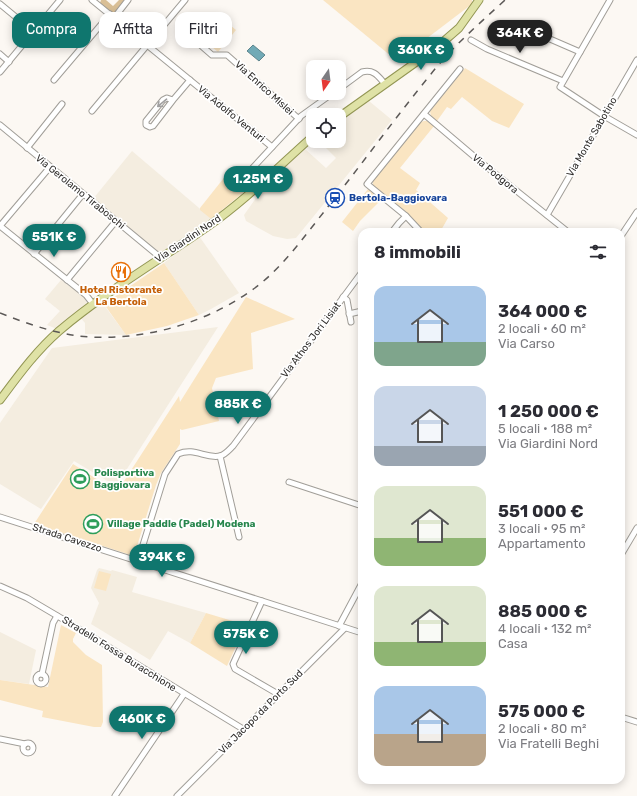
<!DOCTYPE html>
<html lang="it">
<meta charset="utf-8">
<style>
body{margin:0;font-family:Rubik,sans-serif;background:#f7f7f7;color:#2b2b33;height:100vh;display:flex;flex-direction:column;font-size:15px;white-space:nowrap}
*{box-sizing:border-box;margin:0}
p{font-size:13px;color:#7c7c81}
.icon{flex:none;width:22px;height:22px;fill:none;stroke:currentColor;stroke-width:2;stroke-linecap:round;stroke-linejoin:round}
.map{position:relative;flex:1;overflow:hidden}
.drawer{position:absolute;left:358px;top:228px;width:267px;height:556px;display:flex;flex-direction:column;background:#fff;border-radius:12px;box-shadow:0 2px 10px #0003}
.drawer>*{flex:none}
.top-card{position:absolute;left:12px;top:12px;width:286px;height:36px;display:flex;gap:8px}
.needle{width:26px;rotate:194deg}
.tools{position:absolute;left:306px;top:60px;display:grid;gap:8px}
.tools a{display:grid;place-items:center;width:40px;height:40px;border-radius:8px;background:#fff;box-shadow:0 2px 10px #0003;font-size:20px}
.price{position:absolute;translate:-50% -34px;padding:0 9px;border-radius:14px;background:#0f766e;color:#fff;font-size:13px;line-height:26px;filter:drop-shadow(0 1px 2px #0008)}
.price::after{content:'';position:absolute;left:50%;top:24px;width:12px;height:9px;margin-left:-6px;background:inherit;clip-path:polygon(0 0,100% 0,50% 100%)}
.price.on{background:#222;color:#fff}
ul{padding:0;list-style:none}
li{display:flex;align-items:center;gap:12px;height:100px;padding:0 16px}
li span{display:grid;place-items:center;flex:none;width:112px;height:80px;border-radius:12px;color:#555}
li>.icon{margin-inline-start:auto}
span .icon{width:48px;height:48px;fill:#fffc;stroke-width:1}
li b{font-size:17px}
h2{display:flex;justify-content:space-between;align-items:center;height:48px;padding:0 16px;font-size:17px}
.pill{padding:0 14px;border-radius:12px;background:#fff;box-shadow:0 2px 10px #0003;font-size:14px;line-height:36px}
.pill.on{background:#0f766e;color:#fff}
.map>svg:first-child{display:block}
.built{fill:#f4ede0}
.green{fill:#fae5c2}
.forest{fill:#d9bf96}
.water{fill:#71aab6;stroke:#5d848c}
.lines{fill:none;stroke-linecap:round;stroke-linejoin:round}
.minor-casing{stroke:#a19e98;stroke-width:7}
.major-casing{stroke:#939654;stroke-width:9}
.minor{stroke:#fff;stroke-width:5}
.major{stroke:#dfe2a6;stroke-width:7}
.rail{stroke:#5c5957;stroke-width:1.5;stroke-dasharray:7 7;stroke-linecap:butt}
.oneway{stroke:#a1a0a0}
.labels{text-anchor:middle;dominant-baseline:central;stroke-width:3.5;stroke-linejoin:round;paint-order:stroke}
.street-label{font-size:10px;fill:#2f2d2b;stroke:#fff}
.transit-label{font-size:10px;font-weight:bold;fill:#164399;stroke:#fff;text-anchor:start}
.food-label{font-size:10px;font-weight:bold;fill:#c56008;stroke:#fff}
.leisure-label{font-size:10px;font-weight:bold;fill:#27864d;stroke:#fff;text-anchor:start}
</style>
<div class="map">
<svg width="637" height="796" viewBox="0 0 637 796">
<rect width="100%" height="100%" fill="#fcf8f3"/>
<g class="built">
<path d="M369 101 392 120 296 238 287 239 273 236 246 221 244 215 268 181 286 164 305 149 326 168 336 158 319 141H339V122Z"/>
<path d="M132 151 212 219 161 254 93 199Z"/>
<path d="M199 236 239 293 211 309 199 315 164 263Z"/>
<path d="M61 280 84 297 88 305 57 329 47 325 60 311 45 299Z"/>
<path d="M101 301 126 335 85 334V323L80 317Z"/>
<path d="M218 327 116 486 74 461 41 509 0 484V423L52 348Z"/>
<path d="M99 568 111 571 112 570 137 577 132 592 206 613 190 643 168 631 150 660 91 624 99 603 91 588 97 570Z"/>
<path d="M0 632 36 650 29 684 0 680Z"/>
</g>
<g class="green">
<path d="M323 0H472V4L397 61Z"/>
<path d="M224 20 236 30 218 52 206 42Z"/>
<path d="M465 68 524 104 509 128 492 121 462 97 451 109 447 107 437 121 431 116 430 111Z"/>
<path d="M424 121H427L434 126 400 168 420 183 416 190 448 218 440 232H424L405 211 373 185V181L421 122Z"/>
<path d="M227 174 230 175 244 192 212 218H210L200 210V208Z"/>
<path d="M368 189 381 200 360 221 353 231 342 222Z"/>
<path d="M164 263 199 315 167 326 126 335 104 304Z"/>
<path d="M246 297 295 319 251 333 253 369 216 378 212 388 219 421 182 430 180 429V444L161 473 156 485 134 556 34 524 73 464 117 492 179 396 180 402Z"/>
<path d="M99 571 111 574 106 591 94 588Z"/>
<path d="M206 613 246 625 227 666 190 643Z"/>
<path d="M61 625 76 633 73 639V642L86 655 102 665 103 722 101 727H94L42 717 43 711 0 700V680L48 687Z"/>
</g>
<path class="forest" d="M101 0H106L113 6 119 0H126L114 15 100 3Z"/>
<path class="water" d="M253 45 265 55 259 61 247 51Z"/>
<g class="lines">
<defs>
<g id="minor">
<path d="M92 0 272 147"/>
<path d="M610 0 560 87 604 116 637 135"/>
<path d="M0 4 34 32"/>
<path d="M114 18 128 0"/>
<path d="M520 26 580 52"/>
<path d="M189 35 212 55H227L299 119"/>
<path d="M471 40 487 49 563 81"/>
<path d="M0 54 9 62"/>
<path d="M0 72 60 0"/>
<path d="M54 80 110 14"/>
<path d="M339 89 362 72C374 69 378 76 385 84"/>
<path d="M173 100 153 126 150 127 146 125V121L163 100 167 98 173 100 190 80"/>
<path d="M92 111 185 0"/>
<path d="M424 114 483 164 568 232"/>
<path d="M0 125 161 258"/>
<path d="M27 148 62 104"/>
<path d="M252 192 245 184 243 180 247 174 301 116 333 93"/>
<path d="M547 215 637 60"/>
<path d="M406 216 367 184 460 69"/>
<path d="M0 226 86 295 93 304"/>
<path d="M0 226 50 167"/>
<path d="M392 232 399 223 406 216 421 232"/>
<path d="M621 236 637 212"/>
<path d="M34 254 83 194"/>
<path d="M67 280 116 221"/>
<path d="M343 297 347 300 351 322"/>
<path d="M349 314 362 311"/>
<path d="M220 456 239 537"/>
<path d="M289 482 362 506"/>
<path d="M0 517 362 633"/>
<path d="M621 555 637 528"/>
<path d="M138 561 165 474 178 454C195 447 205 459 220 456 225 455 229 450 233 446L362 272"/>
<path d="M0 586 27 598 66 621 243 729"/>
<path d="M262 601 233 664 235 669 278 694"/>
<path d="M339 626 362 583"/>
<path d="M42 674 53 623 57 616"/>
<circle cx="41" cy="679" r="5"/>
<path d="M621 717 637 722"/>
<path d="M0 739 25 744"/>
<circle cx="28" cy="748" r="5"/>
<path d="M115 796 184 694"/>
<path d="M177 796 345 628"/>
</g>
<g id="major">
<path d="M339 117 436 48 459 28 479 0"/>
<path d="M0 400C18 376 36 351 59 331 105 292 158 261 207 227 246 200 278 167 313 136"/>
</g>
</defs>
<use href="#minor" class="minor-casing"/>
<use href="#major" class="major-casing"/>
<use href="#minor" class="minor"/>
<use href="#major" class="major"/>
<path class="rail" d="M0 313C25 323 51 332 78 336 140 343 211 323 260 284 285 264 307 233 327 208 362 164 395 118 431 74 453 46 479 24 505 0"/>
</g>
<defs><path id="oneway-shaft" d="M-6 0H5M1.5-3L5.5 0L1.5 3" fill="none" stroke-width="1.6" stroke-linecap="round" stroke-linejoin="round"/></defs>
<use class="oneway" href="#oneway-shaft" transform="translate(162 103) rotate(140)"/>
<defs>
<symbol id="station-ring" viewBox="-11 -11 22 22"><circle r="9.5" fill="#fff" stroke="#1a4fb4" stroke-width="1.5"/><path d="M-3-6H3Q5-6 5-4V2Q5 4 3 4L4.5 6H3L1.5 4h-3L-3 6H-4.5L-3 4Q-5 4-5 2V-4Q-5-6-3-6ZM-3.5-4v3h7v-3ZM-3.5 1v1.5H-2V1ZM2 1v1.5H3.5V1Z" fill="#1a4fb4"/></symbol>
<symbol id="restaurant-ring" viewBox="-11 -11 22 22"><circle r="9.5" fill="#fff" stroke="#e8710a" stroke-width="1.5"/><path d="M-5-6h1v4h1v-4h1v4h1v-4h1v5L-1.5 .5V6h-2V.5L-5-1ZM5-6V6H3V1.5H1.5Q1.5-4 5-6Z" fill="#e8710a"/></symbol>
<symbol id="stadium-ring" viewBox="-11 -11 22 22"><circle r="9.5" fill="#fff" stroke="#2e9e5b" stroke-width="1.5"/><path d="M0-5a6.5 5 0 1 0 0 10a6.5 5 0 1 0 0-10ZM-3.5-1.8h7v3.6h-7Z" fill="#2e9e5b"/></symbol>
</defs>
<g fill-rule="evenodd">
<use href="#station-ring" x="324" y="187" width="22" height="22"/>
<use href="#restaurant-ring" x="110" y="261" width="22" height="22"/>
<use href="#stadium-ring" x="69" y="468" width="22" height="22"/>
<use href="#stadium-ring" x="82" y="513" width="22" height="22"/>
</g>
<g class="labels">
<g class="street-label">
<text transform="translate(264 88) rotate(42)">Via Enrico Mislei</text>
<text transform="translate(231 114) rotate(39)">Via Adolfo Venturi</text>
<text transform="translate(592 137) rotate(-60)">Via Monte Sabotino</text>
<text transform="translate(495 174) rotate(39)">Via Podgora</text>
<text transform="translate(80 192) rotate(39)">Via Gerolamo Tiraboschi</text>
<text transform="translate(188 239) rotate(-34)">Via Giardini Nord</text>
<text transform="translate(311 340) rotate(-53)">Via Athos Jori Lisiat</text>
<text transform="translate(67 538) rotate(18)">Strada Cavezzo</text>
<text transform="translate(119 654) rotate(32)">Stradello Fossa Buracchione</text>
<text transform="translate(261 712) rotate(-45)">Via Jacopo da Porto Sud</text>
</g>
<g class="transit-label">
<text x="349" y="198">Bertola-Baggiovara</text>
</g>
<g class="food-label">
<text x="121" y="290">Hotel Ristorante<tspan x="121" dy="12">La Bertola</tspan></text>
</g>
<g class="leisure-label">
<text x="94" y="473">Polisportiva<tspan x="94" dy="12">Baggiovara</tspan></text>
<text x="107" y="524">Village Paddle (Padel) Modena</text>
</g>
</g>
</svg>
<div class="tools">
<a><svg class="needle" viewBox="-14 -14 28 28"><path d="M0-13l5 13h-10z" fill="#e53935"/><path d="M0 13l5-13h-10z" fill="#7c7c81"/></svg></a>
<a><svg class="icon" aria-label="locate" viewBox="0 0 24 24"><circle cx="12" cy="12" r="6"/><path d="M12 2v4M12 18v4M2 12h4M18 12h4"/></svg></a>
</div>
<b class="price on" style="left:520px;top:54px">364K €</b>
<b class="price" style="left:421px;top:71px">360K €</b>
<b class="price" style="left:258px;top:200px">1.25M €</b>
<b class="price" style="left:54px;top:258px">551K €</b>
<b class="price" style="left:238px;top:425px">885K €</b>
<b class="price" style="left:162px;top:578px">394K €</b>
<b class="price" style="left:246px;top:655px">575K €</b>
<b class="price" style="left:142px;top:740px">460K €</b>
<div class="top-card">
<a class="pill on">Compra</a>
<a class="pill">Affitta</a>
<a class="pill">Filtri</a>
</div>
<section class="drawer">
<h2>8 immobili<svg class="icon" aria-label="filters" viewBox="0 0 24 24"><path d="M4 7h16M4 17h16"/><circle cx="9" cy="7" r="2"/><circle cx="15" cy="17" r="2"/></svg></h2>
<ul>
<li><span style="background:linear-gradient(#a9c7e8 70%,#7fa58c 0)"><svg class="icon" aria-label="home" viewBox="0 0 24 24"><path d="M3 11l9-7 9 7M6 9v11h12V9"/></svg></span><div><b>364 000 €</b><p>2 locali · 60 m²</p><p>Via Carso</p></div></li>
<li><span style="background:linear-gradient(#c9d6e8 75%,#9aa5b1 0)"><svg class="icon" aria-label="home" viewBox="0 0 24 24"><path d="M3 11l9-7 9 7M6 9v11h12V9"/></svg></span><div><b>1 250 000 €</b><p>5 locali · 188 m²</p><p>Via Giardini Nord</p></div></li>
<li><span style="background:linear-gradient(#dfe7d0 65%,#8fb573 0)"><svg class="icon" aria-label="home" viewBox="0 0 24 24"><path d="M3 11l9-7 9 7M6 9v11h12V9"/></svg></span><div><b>551 000 €</b><p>3 locali · 95 m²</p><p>Appartamento</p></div></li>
<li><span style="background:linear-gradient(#dfe7d0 70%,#8fb573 0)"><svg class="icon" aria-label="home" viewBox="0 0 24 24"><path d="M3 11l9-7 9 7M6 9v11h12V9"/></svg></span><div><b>885 000 €</b><p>4 locali · 132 m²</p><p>Casa</p></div></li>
<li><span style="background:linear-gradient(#a9c7e8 60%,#b9a48a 0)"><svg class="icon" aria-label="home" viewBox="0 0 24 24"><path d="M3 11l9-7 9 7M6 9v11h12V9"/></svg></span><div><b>575 000 €</b><p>2 locali · 80 m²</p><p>Via Fratelli Beghi</p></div></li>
</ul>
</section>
</div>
